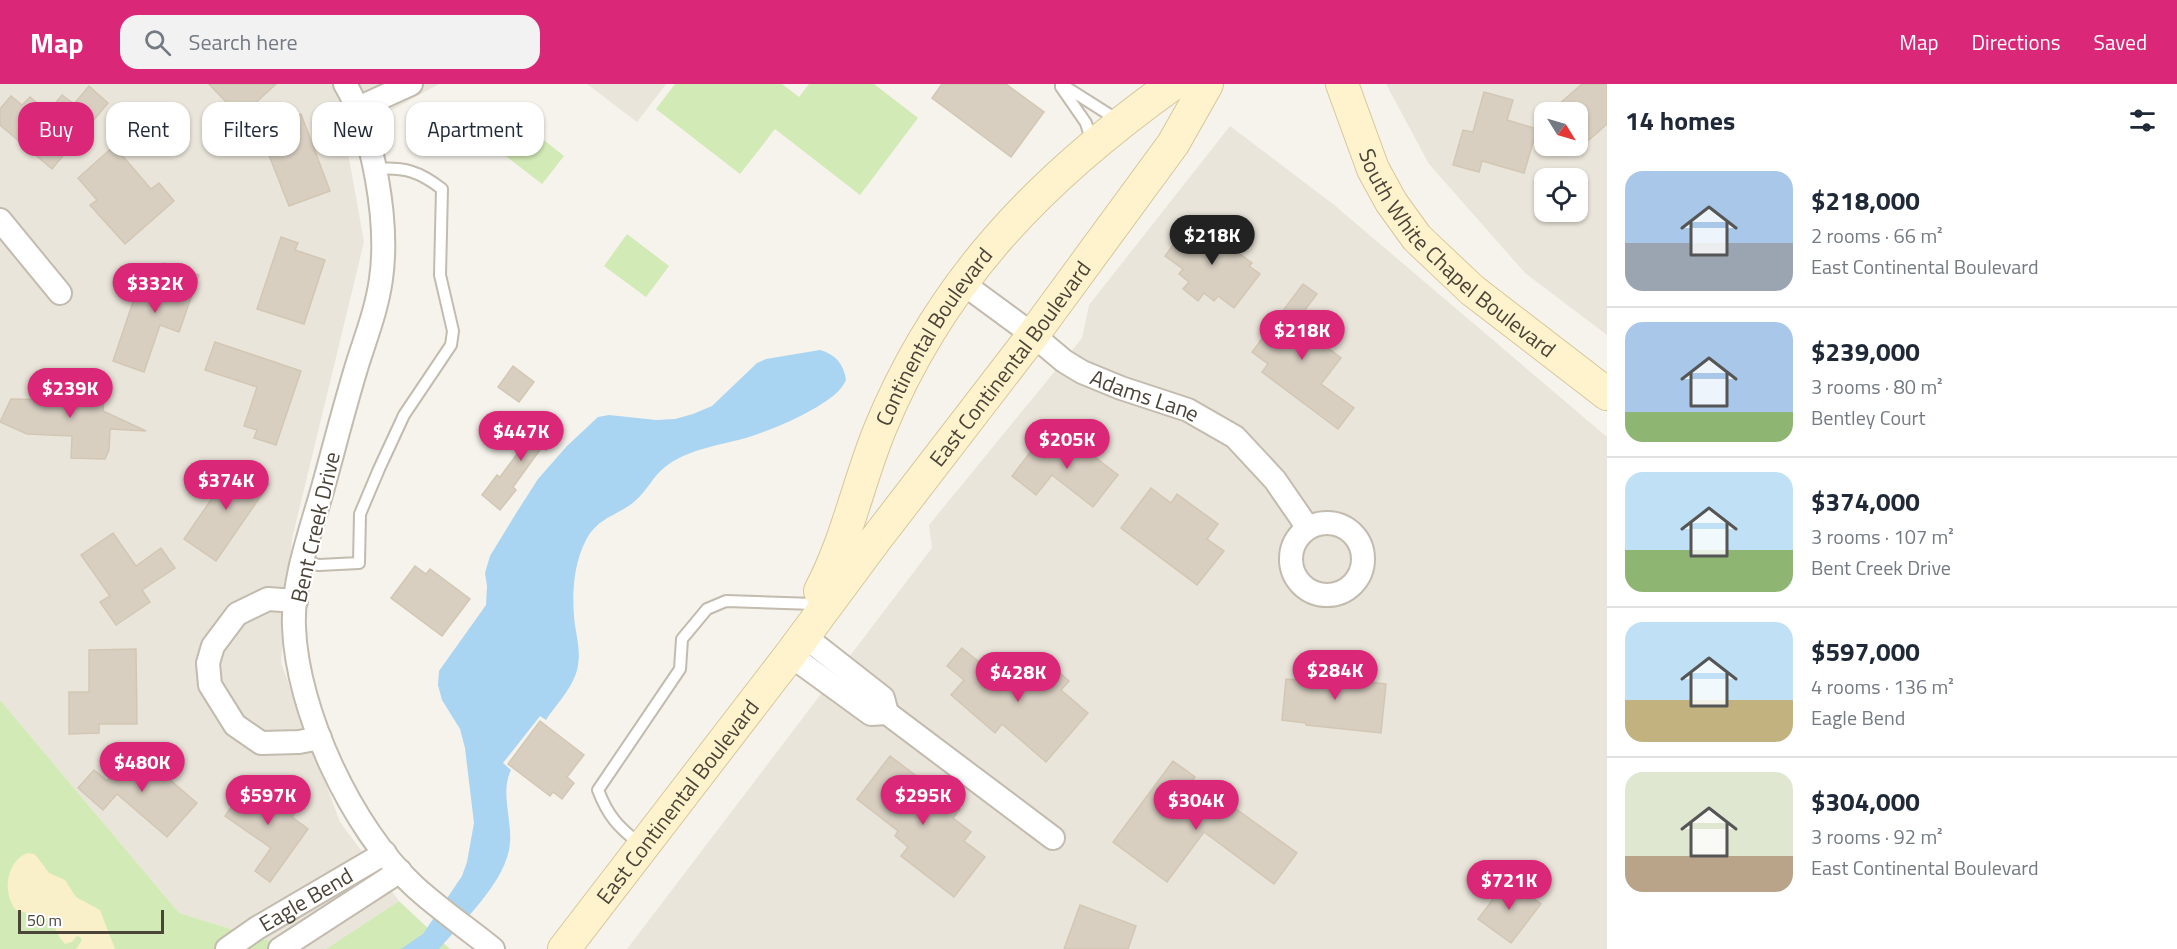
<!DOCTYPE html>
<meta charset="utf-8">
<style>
body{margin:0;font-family:"Titillium Web",sans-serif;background:#f2f2f3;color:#1f2937;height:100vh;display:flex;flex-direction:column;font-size:22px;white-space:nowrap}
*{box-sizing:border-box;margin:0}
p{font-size:20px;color:#747a83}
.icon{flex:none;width:33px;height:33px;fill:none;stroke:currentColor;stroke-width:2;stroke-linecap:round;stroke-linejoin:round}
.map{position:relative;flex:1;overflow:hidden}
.drawer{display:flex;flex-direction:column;background:#fff;width:570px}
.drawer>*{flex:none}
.hud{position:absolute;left:18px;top:18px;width:570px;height:54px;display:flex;gap:12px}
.needle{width:39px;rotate:127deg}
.tools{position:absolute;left:1534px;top:18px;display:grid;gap:12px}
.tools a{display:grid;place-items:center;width:54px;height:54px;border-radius:12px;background:#fff;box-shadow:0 2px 4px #0004;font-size:30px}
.scale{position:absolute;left:18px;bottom:15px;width:146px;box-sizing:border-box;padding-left:6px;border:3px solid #4b4439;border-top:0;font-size:16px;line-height:21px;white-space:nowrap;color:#4b4439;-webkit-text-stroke:4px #fff;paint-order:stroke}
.price{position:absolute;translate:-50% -51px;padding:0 14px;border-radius:21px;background:#db2777;color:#fff;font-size:20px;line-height:39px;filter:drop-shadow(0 2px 3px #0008)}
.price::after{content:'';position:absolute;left:50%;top:36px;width:18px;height:14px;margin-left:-9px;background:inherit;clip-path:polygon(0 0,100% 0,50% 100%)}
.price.on{background:#222;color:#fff}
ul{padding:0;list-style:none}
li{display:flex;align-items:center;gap:18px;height:150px;padding:0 18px}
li+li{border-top:2px solid #e0e1e3}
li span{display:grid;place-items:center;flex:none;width:168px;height:120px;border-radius:18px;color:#555}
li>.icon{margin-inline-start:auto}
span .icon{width:72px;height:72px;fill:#fffc;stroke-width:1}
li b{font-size:26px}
h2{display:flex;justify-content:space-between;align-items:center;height:72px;padding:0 18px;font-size:26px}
.chip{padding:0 21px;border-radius:18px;background:#fff;box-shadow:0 2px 4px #0004;font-size:21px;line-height:54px}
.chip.on{background:#db2777;color:#fff}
header{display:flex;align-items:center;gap:36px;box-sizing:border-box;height:84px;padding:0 30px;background:#db2777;color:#fff}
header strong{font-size:28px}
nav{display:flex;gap:33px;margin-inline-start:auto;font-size:21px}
.search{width:420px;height:54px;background:#f2f2f3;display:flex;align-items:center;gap:15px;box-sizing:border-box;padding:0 21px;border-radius:18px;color:#747a83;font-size:22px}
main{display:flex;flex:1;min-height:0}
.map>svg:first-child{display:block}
.residential{fill:#eae5da;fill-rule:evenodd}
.green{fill:#d2eab5}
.sand{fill:#f9efc9}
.water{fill:#a9d4f2}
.building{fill:#d8cfc1;stroke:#d3c7b4;stroke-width:1.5}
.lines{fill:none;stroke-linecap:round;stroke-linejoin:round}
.service-casing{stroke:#c2bbae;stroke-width:14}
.minor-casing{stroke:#c2bbae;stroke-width:26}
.secondary-casing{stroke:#d6c79b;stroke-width:34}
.service{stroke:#fff;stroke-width:10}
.minor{stroke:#fff;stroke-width:22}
.secondary{stroke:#fff3cd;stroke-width:32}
.labels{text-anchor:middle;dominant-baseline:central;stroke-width:4.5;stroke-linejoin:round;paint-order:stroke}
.street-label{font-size:22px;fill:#4b4439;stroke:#fff}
</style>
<header>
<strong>Map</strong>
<div class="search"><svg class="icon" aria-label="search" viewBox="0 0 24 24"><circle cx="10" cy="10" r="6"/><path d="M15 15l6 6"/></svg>Search here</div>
<nav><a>Map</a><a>Directions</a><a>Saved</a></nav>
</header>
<main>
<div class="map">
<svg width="1607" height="865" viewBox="0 0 1607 865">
<rect width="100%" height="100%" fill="#f6f3ec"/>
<g class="residential">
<path d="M0 0H439L345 52 364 158 292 455 281 579 340 738 399 817 326 865H296L179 829 0 616Z"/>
<path d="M587 0H666L637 38Z"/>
<path d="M1386 0H1607V251L1525 189 1429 80ZM1545 28H1578V62H1545ZM1545 94H1578V128H1545Z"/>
<path d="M1230 42 1333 120 1607 353V865H627L932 464 929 441 1082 254 1089 221Z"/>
</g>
<g class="green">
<path d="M675 0H782L799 13 809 0H874L918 34 860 111 775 45 740 90 656 25Z"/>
<path d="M515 33 564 72 542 100 493 62Z"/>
<path d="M627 150 669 182 646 213 604 182Z"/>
<path d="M0 616 179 829 296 865H0Z"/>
<path d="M399 817 450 865H326Z"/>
</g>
<path class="sand" d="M27 769 34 770 38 774 49 789 65 796 76 813 100 826 115 865H76L82 856 80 853 77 852 72 858 65 860 60 854 51 836 16 826C2 809 6 778 27 769Z"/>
<path class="water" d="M820 266C835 270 844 280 846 296 841 308 828 316 817 323 795 336 771 346 746 354 720 361 688 365 665 383 653 392 647 407 635 417 618 432 599 432 586 456 574 479 572 507 574 532 575 548 581 564 578 581 575 602 557 619 546 636L540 632 503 679 511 686C500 708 512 735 510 759 507 797 463 837 439 865H401L423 850 462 792 467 778 474 739 465 664 460 645 442 616 438 601 439 587 486 521 487 502 485 489 490 472 515 431 538 395 567 362 598 333 609 331 656 336 675 335 693 330 712 322 757 279 766 275Z"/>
<g class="building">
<path d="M209 0H276L240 33Z"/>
<path d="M942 0H1006L1044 28 1011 73 932 14Z"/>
<path d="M1582 0H1607V40L1589 56 1578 44V28H1550Z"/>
<path d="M89 2 108 19 52 85 0 41V25L11 12 22 21 30 13 48 28 62 11 74 20Z"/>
<path d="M1484 8 1513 16 1507 36 1537 45 1524 89 1482 77 1479 88 1453 81 1463 46 1473 48Z"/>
<path d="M301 30 330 107 289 122 259 46Z"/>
<path d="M114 62 151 105 159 99 174 117 125 160 90 121 97 116 78 94Z"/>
<path d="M1207 134 1222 146 1217 153 1252 179 1249 182 1260 190 1234 224 1218 212 1214 217 1204 209 1198 217 1183 205 1189 198 1179 190 1183 185 1165 172 1180 152 1188 158Z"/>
<path d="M281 153 298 159 295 166 325 176 304 240 257 225Z"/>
<path d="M164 179 199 191 179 248 160 241 144 288 113 277 141 194 157 199Z"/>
<path d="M1303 200 1317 210 1295 239 1341 274 1321 300 1354 324 1338 345 1262 288 1268 280 1252 268Z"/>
<path d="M215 258 301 287 276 361 254 354 257 346 244 342 257 303 205 286Z"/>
<path d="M513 282 534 298 519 318 498 303Z"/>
<path d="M78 292H105L103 327 146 347 110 345 109 366 105 375 71 374 72 352 27 350 0 338 11 315 56 316 77 325Z"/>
<path d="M541 331 561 346 546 366 542 363 513 403 516 406 500 426 482 411 497 391 500 393 529 354 526 351Z"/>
<path d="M1060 346 1118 391 1093 423 1052 391 1036 411 1012 392 1032 366 1040 372Z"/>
<path d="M237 378 269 400 216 477 184 455Z"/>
<path d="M1151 404 1171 419 1177 410 1218 440 1207 455 1224 467 1197 501 1121 444Z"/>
<path d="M113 449 136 482 161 464 175 484 142 506 150 518 116 541 100 518 110 512 81 471Z"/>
<path d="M415 482 426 490 430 485 470 515 442 552 391 514Z"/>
<path d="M962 564 984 582 993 572 1032 605 1052 582 1069 597 1061 606 1088 629 1046 678 1002 640 995 649 951 611 964 596 947 582Z"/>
<path d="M136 565 137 640H99V649L69 650V608H89V566Z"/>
<path d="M1325 574 1345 576 1342 595 1386 600 1381 649 1306 641V639L1282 636 1286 595 1322 598Z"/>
<path d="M540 637 584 671 567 693 574 699 562 715 553 708 550 712 508 680Z"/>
<path d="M135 666 197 719 167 753 117 710 103 726 78 704 94 686 107 697Z"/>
<path d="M890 672 960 725 953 734 971 748 964 757 985 773 954 813 901 772 908 763 895 752 898 747 857 715Z"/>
<path d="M1173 677 1195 693 1185 707 1216 729 1225 717 1297 769 1274 800 1204 748 1167 798 1113 758Z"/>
<path d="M259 700 297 726 292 733 308 745 270 798 255 787 271 764 225 732 244 704 253 710Z"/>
<path d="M1508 795 1541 820 1511 859 1478 835Z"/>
<path d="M1080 821 1136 842 1128 865H1064Z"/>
</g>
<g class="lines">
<defs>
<g id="service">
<path d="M1061 0 1113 33 1121 35"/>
<path d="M1061 3 1086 39 1092 59"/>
<path d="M303 478 319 481 359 479 360 430 379 385 404 331 451 261 453 247 440 191 442 105C419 87 404 83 376 85"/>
<path d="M640 760C618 743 608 732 598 706L680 585 682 555 707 525 726 517 814 520"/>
</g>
<g id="minor">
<path d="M345 0C374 49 389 139 381 195 377 224 367 250 358 278 345 320 334 364 322 407 310 449 292 498 294 543 297 627 352 745 414 802 439 825 467 844 493 865"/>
<path d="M356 25 411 0"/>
<path d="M0 136 60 209"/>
<path id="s1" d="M961 198 1033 251 1064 277 1082 288 1121 304 1188 326 1235 353 1275 396 1308 444"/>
<circle cx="1327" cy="475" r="36"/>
<path d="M296 517 268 515 237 530 213 562 208 579 210 601 235 641 261 659 299 658 320 654"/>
<path d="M804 552 883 614 887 629"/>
<path d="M790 571 871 630 887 629 1053 754"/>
<path id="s2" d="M227 865 257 844 385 769"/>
<path d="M280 865 400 787"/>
</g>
<g id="secondary">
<path id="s3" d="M1342 0 1373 85 1391 118 1417 154 1472 206 1607 310"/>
<path id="s4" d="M820 507C847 456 858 399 880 345 942 194 1043 93 1173 0"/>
<path id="s5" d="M564 865 790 571 876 455 1033 251 1173 60 1207 0"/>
</g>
</defs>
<use href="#service" class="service-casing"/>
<use href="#minor" class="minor-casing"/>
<use href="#secondary" class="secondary-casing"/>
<use href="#service" class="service"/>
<use href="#minor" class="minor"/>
<use href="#secondary" class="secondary"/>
</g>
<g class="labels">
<g class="street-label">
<text stroke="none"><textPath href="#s3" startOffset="210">South White Chapel Boulevard</textPath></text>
<text stroke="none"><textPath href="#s4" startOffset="280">Continental Boulevard</textPath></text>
<text stroke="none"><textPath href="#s5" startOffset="736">East Continental Boulevard</textPath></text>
<text stroke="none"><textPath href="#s1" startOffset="218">Adams Lane</textPath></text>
<text transform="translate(315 443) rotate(-77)">Bent Creek Drive</text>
<text stroke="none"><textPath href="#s5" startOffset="186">East Continental Boulevard</textPath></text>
<text stroke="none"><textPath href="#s2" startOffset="93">Eagle Bend</textPath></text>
</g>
</g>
</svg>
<div class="tools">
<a><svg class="needle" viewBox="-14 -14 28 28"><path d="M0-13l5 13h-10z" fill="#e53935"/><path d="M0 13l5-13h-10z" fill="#747a83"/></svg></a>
<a><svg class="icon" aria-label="locate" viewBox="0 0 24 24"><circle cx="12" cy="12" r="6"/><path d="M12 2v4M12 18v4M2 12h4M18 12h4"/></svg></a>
</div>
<div class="scale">50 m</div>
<b class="price on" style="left:1212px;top:182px">$218K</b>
<b class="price" style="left:155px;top:230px">$332K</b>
<b class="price" style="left:1302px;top:277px">$218K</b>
<b class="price" style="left:70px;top:335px">$239K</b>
<b class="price" style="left:521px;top:378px">$447K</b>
<b class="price" style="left:1067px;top:386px">$205K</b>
<b class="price" style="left:226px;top:427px">$374K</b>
<b class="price" style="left:1335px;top:617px">$284K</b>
<b class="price" style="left:1018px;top:619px">$428K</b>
<b class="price" style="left:142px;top:709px">$480K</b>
<b class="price" style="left:268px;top:742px">$597K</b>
<b class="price" style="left:923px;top:742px">$295K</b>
<b class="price" style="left:1196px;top:747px">$304K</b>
<b class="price" style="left:1509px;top:827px">$721K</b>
<div class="hud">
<a class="chip on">Buy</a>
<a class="chip">Rent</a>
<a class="chip">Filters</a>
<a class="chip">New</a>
<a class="chip">Apartment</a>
</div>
</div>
<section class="drawer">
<h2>14 homes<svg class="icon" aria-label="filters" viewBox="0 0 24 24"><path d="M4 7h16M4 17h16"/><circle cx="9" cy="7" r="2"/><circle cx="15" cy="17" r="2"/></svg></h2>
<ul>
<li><span style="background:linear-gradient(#a9c7e8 60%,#9aa5b1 0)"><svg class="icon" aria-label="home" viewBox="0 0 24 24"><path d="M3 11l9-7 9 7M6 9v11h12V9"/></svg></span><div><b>$218,000</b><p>2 rooms · 66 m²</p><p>East Continental Boulevard</p></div></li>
<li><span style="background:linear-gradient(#a9c7e8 75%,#8fb573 0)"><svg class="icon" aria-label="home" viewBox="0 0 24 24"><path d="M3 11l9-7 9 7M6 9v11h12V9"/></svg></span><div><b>$239,000</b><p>3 rooms · 80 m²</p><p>Bentley Court</p></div></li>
<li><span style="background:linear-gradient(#bfe0f5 65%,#8fb573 0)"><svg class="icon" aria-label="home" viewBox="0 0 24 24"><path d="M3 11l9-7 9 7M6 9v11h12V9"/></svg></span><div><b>$374,000</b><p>3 rooms · 107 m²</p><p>Bent Creek Drive</p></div></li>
<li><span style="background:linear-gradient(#bfe0f5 65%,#c2b280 0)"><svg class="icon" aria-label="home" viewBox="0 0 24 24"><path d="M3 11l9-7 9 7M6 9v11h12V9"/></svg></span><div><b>$597,000</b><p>4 rooms · 136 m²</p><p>Eagle Bend</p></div></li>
<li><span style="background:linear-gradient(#dfe7d0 70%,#b9a48a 0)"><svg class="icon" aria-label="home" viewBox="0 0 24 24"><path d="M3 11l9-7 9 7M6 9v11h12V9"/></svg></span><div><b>$304,000</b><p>3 rooms · 92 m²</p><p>East Continental Boulevard</p></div></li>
</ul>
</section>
</main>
